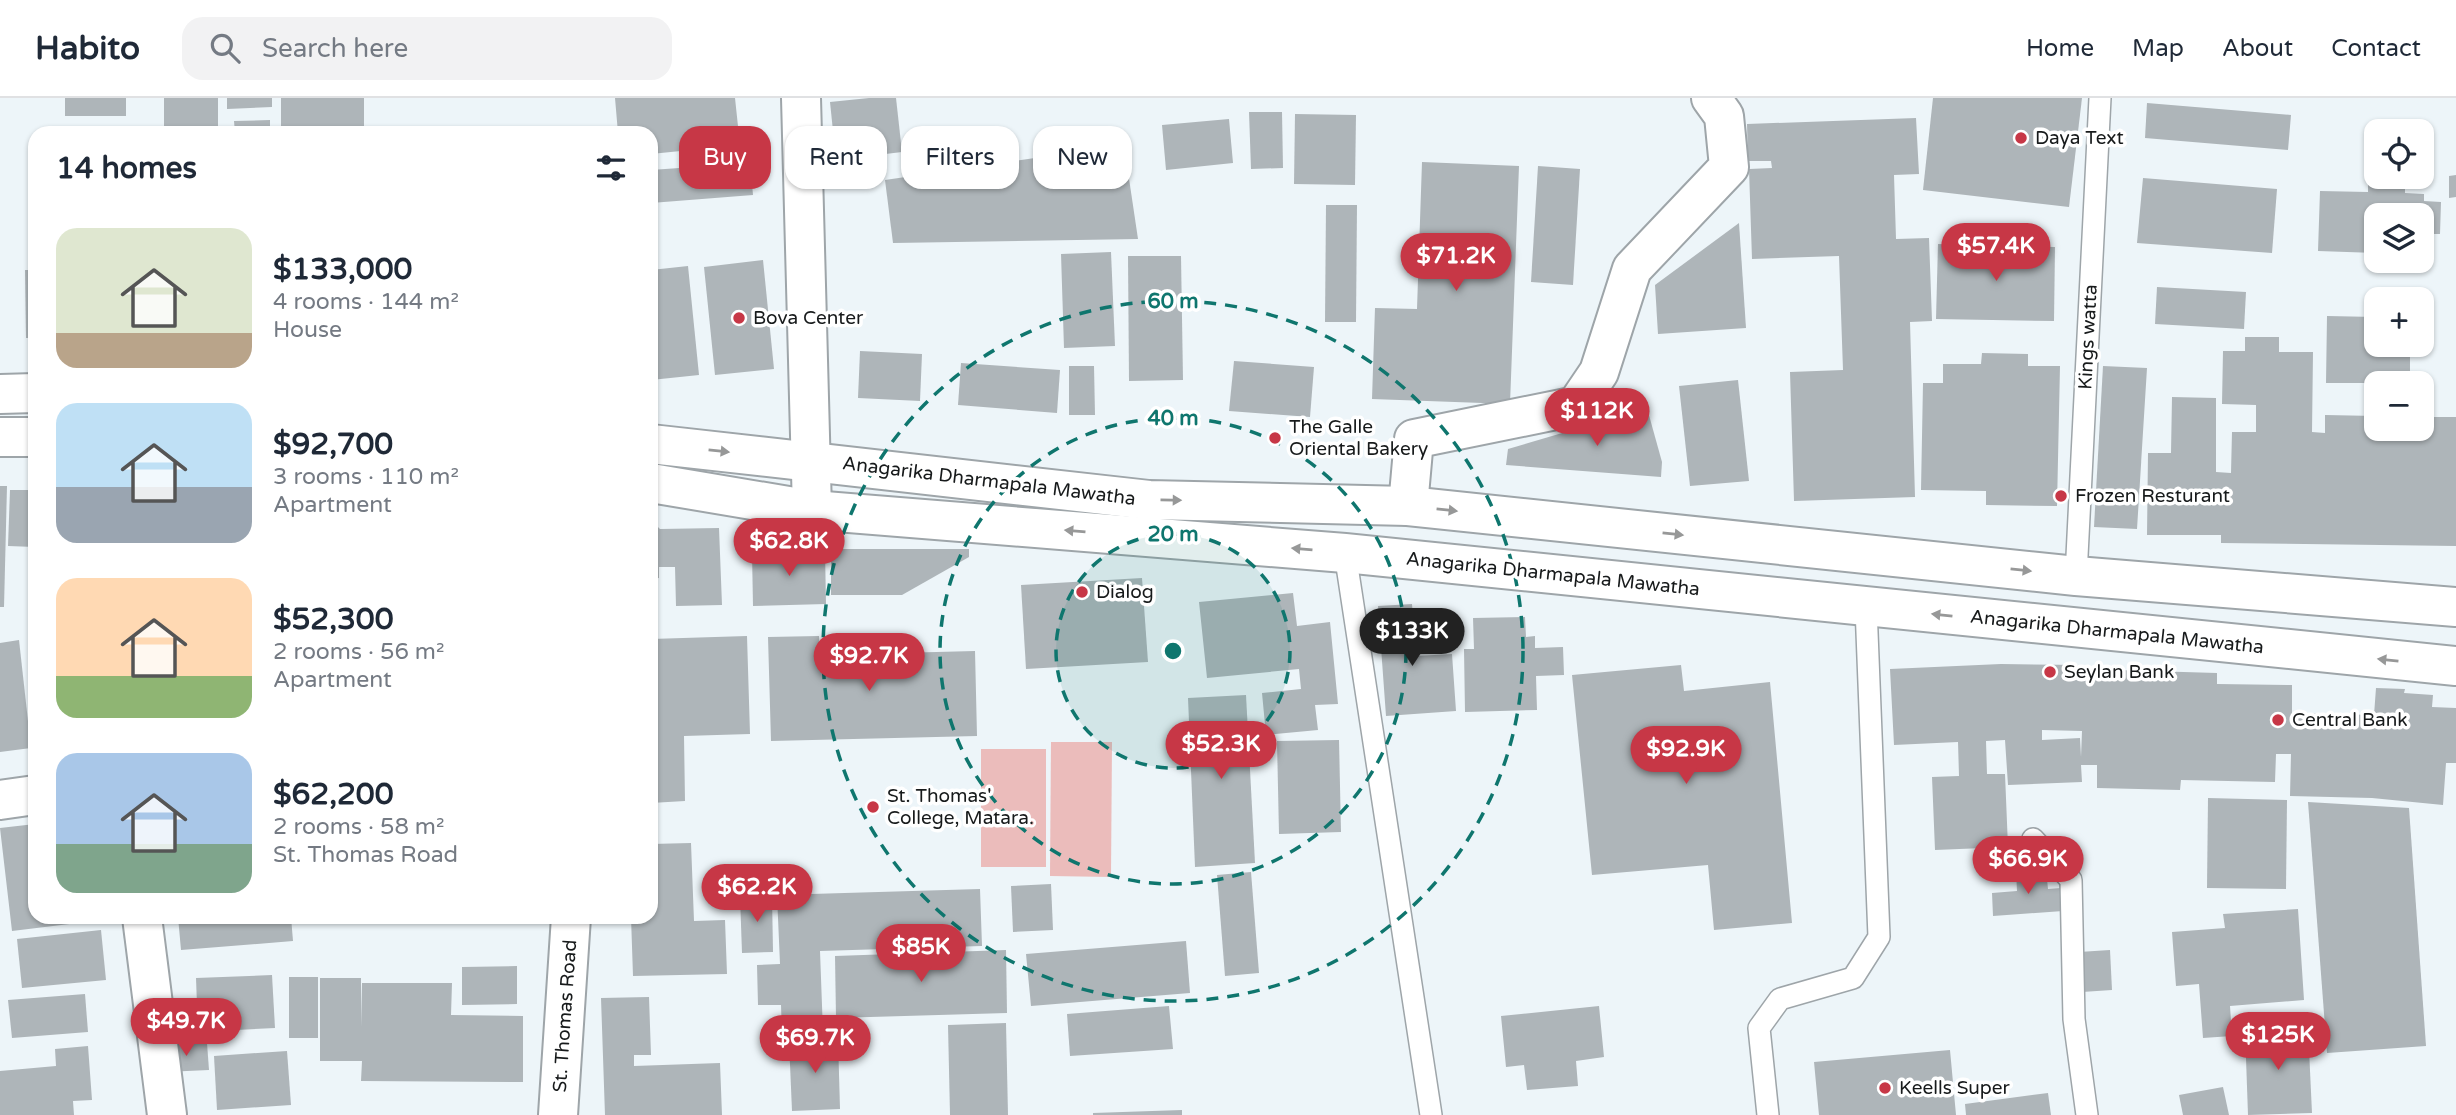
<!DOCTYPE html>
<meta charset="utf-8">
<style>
body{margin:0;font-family:"Varela Round",sans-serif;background:#f2f2f3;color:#1f2937;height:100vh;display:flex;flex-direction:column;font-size:26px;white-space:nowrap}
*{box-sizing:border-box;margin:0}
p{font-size:23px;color:#747a83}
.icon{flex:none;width:38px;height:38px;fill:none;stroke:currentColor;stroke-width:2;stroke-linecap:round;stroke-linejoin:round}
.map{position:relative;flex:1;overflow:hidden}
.details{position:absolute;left:28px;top:28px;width:630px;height:798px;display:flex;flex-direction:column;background:#fff;border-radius:21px;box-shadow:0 2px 5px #0004}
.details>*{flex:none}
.hud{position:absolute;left:679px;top:28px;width:665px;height:63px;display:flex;gap:14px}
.tools{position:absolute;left:2364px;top:21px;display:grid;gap:14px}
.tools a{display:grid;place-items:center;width:70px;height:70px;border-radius:14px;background:#fff;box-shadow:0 2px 5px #0004;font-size:35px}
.price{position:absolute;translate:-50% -60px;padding:0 16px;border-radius:24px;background:#c73746;color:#fff;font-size:23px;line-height:46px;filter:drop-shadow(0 2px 4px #0008)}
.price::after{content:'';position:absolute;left:50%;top:42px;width:21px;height:16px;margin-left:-10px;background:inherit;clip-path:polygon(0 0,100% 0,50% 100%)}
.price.on{background:#222;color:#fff}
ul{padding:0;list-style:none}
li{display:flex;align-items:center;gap:21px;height:175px;padding:0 28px}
li span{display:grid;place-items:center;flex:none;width:196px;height:140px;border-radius:21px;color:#555}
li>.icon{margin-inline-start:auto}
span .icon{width:84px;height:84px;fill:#fffc;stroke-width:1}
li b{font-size:30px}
h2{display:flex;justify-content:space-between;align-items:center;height:84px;padding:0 28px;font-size:30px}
.chip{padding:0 24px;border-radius:21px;background:#fff;box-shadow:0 2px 5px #0004;font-size:24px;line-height:63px}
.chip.on{background:#c73746;color:#fff}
header{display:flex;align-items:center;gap:42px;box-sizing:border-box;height:98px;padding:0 35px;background:#fff;border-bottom:2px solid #e0e1e3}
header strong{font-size:33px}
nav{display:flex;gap:38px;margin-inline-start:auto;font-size:24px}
.search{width:490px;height:63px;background:#f2f2f3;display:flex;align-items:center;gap:18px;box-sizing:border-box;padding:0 24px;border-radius:21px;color:#747a83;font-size:26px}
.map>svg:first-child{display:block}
.green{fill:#ebbcbb}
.building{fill:#aeb5b9;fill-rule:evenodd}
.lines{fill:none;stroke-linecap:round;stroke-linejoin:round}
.lane-casing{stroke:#9ea5a9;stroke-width:24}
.street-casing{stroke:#9ea5a9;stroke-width:42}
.primary-casing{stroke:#9ea5a9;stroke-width:42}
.highway-casing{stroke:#9ea5a9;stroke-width:42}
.lane{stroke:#fff;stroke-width:21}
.street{stroke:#fff;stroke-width:38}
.primary{stroke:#fff;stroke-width:38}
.highway{stroke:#fff;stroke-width:38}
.oneway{fill:#979898}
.ring{fill:none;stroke:#0f766e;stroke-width:3.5;stroke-dasharray:12 9}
.poi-dot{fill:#c73746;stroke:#fff;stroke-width:2.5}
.labels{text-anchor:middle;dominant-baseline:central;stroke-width:7;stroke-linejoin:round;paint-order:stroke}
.poi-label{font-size:19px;fill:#171a1b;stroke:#fff;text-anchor:start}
.street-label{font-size:19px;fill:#171a1b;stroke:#fff}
.centre{fill:#0f766e;stroke:#fff;stroke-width:3.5}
.ring-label{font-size:21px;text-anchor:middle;font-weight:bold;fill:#0f766e;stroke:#fff;stroke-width:7;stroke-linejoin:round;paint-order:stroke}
</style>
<header>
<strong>Habito</strong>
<div class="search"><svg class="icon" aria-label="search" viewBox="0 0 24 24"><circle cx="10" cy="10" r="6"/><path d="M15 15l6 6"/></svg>Search here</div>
<nav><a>Home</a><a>Map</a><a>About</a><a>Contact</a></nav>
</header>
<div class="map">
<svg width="2456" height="1017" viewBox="0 0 2456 1017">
<rect width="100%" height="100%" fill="#edf5f9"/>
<g class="green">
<path d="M1051 644H1112L1111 779 1050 778Z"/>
<rect x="981" y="651" width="65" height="118"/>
</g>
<g class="building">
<rect x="65" y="0" width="61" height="18"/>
<rect x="164" y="0" width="54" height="35"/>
<path d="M227 0H272V9L227 11Z"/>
<rect x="281" y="0" width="83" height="35"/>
<path d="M615 0H735L740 47 651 56V35H618Z"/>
<path d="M869 0H896L902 54 836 62 830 4Z"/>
<path d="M1933 0H2082L2069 109 1923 92Z"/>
<path d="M2147 5 2291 17 2288 52 2145 40Z"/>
<path d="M1249 14H1282L1283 70 1251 71Z"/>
<path d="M1295 16 1356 17 1355 87 1294 86Z"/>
<path d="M1916 20 1919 76 1894 77 1896 141 1929 140 1932 223 1910 224 1915 399 1794 403 1790 274 1843 272 1839 158 1752 161 1749 71 1772 70 1771 63H1748L1747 26Z"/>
<path d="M1229 21 1233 65 1166 72 1162 27Z"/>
<path d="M270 22V35H235L234 23Z"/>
<path d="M1124 47 1138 141 893 145 885 82Z"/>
<path d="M1422 64 1519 68 1510 306 1372 301 1375 210 1417 211Z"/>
<path d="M750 65 753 97 651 105V72Z"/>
<path d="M1538 68 1580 71 1573 187 1531 184Z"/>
<path d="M2456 77V99L2449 100V78Z"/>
<path d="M2368 78 2405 80V95L2424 96V103L2441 104 2440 136H2422V117H2376V155L2318 153 2320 93 2368 94Z"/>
<path d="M2143 80 2277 91 2272 155 2137 145Z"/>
<path d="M1326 107H1357L1356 224H1325Z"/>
<path d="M1739 125 1746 230 1658 236 1655 187Z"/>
<path d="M1938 146 2055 149 2054 223 1936 221Z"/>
<path d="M1111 154 1115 248 1064 250 1061 156Z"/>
<path d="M1128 158H1181L1183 282 1129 283Z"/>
<path d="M763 162 774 271 715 277 704 169Z"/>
<path d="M688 168 699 277 651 282V172Z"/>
<path d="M25 172H35V240H26Z"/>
<path d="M2157 189 2246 194 2244 231 2155 226Z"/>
<path d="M2327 218 2376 219V247H2410V285H2326Z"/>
<path d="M2245 239H2279V254H2313L2312 334 2325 335V317L2376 318V331H2422V319H2456V448L2221 445V437H2147L2148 355H2171L2172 299 2216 300V374L2231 375 2232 334H2256V307L2222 306 2223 253H2245Z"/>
<path d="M860 253 922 256 920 303 858 300Z"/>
<path d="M1982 255 2028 256V268H2060L2057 408 1986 407V393L1921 392 1923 285H1943V266H1981Z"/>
<path d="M1234 263 1314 269 1310 319 1229 313Z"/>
<path d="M961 265 1060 272 1057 315 958 307Z"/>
<path d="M1069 268H1094L1095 317H1069Z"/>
<path d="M2103 268 2147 270 2137 431 2094 429Z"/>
<path d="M1738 282 1749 383 1690 388 1679 288Z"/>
<path d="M1647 310 1662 364 1661 379 1506 367 1508 351Z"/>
<path d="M0 388H7L4 509H0Z"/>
<path d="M10 392H35V449L8 448Z"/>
<path d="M651 422 660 431 719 430 722 507 676 508 675 469H659V480L651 481Z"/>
<path d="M831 451H969V459L902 497H831Z"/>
<path d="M825 453 826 506 753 508 752 455Z"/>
<path d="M1142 480 1148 564 1026 571 1021 487Z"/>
<path d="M1293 495 1297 528 1330 524 1338 606 1315 607 1318 632 1266 637 1262 595 1301 591 1299 571 1207 580 1199 504Z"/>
<path d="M1412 506 1416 558 1452 556 1456 613 1386 618 1378 508Z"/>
<path d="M1525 519 1526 539 1535 538V550L1563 549 1564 577 1536 578 1537 612 1465 614 1464 551H1474L1473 520Z"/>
<path d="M747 538 750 636 684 638 685 703 651 705V541Z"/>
<path d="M819 538 820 557 975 553 977 638 771 643 768 539Z"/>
<path d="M19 542 31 650 0 654V545Z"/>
<path d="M2001 566 2083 567V571L2217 575V586L2292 587V615L2374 617 2376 590 2405 591 2404 595 2433 597 2432 609 2456 610V665H2446L2443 707 2372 700 2290 698 2291 656H2276L2275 684 2181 682 2180 692 2097 690V667H2081L2082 684 2008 687 2005 642 1986 643 1987 676H2005L2008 749 1935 752 1932 679 1959 678 1958 644 1894 647 1890 571ZM2042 632 2082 633 2081 659 2080 640 2042 642Z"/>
<path d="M1681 567 1684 593 1770 584 1792 825 1714 832 1708 767 1592 777 1572 577Z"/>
<path d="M1246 597 1255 765 1195 769 1188 600Z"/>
<path d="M1339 642 1341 734 1279 736 1277 643Z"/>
<path d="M2208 700 2287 702 2286 791 2207 790Z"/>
<path d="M2308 704 2409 710 2426 948 2327 955Z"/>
<path d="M35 726V819H94V823L12 833 0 730Z"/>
<path d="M691 745 694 823 725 822 727 876 633 878 631 819H651V746Z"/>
<path d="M2046 771 2048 791 2061 790 2063 813 1993 818 1992 795 2017 793 2016 773Z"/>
<path d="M1251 774 1259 875 1225 878 1217 777Z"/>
<path d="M1051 786 1053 832 1013 834 1011 788Z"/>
<path d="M980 791 982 848 820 853 823 934 782 936 781 907H758L757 867 780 866 777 797Z"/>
<path d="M740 798H772L773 854 742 855Z"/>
<path d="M2298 811 2304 902 2230 908 2232 938 2203 940 2199 886 2176 888 2172 834 2225 830 2223 816Z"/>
<path d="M178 819H291L293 843 181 852Z"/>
<path d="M101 832 106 882 22 890 17 841Z"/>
<path d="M1186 843 1190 895 1031 908 1026 856Z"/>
<path d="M1006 852 1007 915 836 920 835 858Z"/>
<path d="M2110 852 2112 892 2082 894 2079 854Z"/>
<path d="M517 868V906L462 907V869Z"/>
<path d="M272 877 275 930 198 934 196 880Z"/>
<rect x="289" y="879" width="29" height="61"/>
<path d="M320 880H361V929L362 885H452L451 917 523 918V984L361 983 362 963H320Z"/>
<path d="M85 896 88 934 12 940 8 902Z"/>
<path d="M649 899 651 957H634V968L720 965 722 1017H605L601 900Z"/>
<path d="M1169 908 1173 951 1070 958 1067 916Z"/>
<path d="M1599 908 1604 959 1576 963 1578 988 1527 992 1524 967 1506 969 1501 918Z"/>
<path d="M1006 925 1008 1017H950L948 927Z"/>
<path d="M2308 930 2312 1015 2248 1017 2245 932Z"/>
<path d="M838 941 840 1011 792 1013 789 943Z"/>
<path d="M207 945 209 972 165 974 164 948Z"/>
<path d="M88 948 92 1002 73 1003 74 1017H0V973L56 968 55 951Z"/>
<path d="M1950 952 1956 1017H1819L1814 964Z"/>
<path d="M287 953 291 1007 217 1012 214 958Z"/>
<path d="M2223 989 2229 1017H2183L2179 997Z"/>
<path d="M2048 995 2051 1017H1966L1965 1006Z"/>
<path d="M1182 1012V1017H1093V1015Z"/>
</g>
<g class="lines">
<defs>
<g id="lane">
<path d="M1345 455 1431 1017"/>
<path d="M2076 478 2100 0"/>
<path d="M2033 741 2071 782 2074 921 2087 1017"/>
<path d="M1768 1017 1759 930 1780 901 1853 880 1879 839 1866 509"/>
</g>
<g id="street">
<path d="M1408 408 1414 341 1576 308 1599 274 1632 171 1729 69 1724 18 1711 0"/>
<path d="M0 702 35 697"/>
<path d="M142 819 167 1017"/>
<path d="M558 1017 571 819"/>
</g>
<path id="primary" d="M801 0 812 412"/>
<g id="highway">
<path d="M0 296 35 295"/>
<path d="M0 339H35"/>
<path d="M651 346 1149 402 1408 408 2076 478 2456 509"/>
<path d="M651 385 812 412 1345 455 2456 568"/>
</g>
</defs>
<use href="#lane" class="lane-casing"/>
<use href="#street" class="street-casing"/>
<use href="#primary" class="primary-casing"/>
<use href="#highway" class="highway-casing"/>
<use href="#lane" class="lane"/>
<use href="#street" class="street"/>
<use href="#primary" class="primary"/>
<use href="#highway" class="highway"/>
</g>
<defs><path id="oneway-solid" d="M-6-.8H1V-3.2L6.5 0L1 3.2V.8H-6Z" transform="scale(1.75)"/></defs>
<g class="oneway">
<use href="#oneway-solid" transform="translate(719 353) rotate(6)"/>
<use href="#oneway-solid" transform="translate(1171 402) rotate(1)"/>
<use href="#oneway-solid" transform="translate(1447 412) rotate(6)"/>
<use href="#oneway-solid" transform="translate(1075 433) rotate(-175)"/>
<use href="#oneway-solid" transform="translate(1673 436) rotate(6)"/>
<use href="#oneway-solid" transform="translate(1302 451) rotate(-175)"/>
<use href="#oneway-solid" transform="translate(2021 472) rotate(6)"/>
<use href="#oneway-solid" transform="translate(1942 517) rotate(-174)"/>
<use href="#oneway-solid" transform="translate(2388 562) rotate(-174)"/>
</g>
<circle cx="1173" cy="553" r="117" fill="#0f766e" fill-opacity=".12"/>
<g class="ring">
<circle cx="1173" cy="553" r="117"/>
<circle cx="1173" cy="553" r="233"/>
<circle cx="1173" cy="553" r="350"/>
</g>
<g class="poi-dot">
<circle cx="2021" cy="40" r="7"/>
<circle cx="739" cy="220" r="7"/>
<circle cx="1275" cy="340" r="7"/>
<circle cx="2061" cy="398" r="7"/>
<circle cx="1082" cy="494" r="7"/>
<circle cx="2050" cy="574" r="7"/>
<circle cx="2278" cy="622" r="7"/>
<circle cx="873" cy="709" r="7"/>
<circle cx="1885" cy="990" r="7"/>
</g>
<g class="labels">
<g class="poi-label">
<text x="2035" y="40">Daya Text</text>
<text x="753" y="220">Bova Center</text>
<text x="1289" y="329">The Galle<tspan x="1289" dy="22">Oriental Bakery</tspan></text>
<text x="2075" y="398">Frozen Resturant</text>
<text x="1096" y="494">Dialog</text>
<text x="2064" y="574">Seylan Bank</text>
<text x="2292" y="622">Central Bank</text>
<text x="887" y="698">St. Thomas'<tspan x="887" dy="22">College, Matara.</tspan></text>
<text x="1899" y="990">Keells Super</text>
</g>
<g class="street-label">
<text transform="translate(2088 239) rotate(-87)">Kings watta</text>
<text transform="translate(989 383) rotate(7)">Anagarika Dharmapala Mawatha</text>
<text transform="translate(1553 476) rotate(6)">Anagarika Dharmapala Mawatha</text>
<text transform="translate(2117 534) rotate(6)">Anagarika Dharmapala Mawatha</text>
<text transform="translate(565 918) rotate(-86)">St. Thomas Road</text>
</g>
</g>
<circle cx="1173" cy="553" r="10" class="centre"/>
<g class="ring-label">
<text x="1173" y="210">60 m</text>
<text x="1173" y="327">40 m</text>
<text x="1173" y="443">20 m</text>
</g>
</svg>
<div class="tools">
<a><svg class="icon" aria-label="locate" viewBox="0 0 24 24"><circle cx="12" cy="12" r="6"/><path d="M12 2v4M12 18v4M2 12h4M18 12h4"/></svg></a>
<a><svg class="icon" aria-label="layers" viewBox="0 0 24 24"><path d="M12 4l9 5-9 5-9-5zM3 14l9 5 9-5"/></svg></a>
<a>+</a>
<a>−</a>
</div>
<b class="price" style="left:1996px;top:185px">$57.4K</b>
<b class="price" style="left:1456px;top:195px">$71.2K</b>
<b class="price" style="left:1597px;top:350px">$112K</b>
<b class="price" style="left:789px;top:480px">$62.8K</b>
<b class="price on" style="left:1412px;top:570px">$133K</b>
<b class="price" style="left:869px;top:595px">$92.7K</b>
<b class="price" style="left:1221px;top:683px">$52.3K</b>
<b class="price" style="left:1686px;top:688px">$92.9K</b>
<b class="price" style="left:2028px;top:798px">$66.9K</b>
<b class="price" style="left:757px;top:826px">$62.2K</b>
<b class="price" style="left:921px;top:886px">$85K</b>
<b class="price" style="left:186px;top:960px">$49.7K</b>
<b class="price" style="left:2278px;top:974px">$125K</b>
<b class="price" style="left:815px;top:977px">$69.7K</b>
<div class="hud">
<a class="chip on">Buy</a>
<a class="chip">Rent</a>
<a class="chip">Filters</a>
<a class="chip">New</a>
</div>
<section class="details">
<h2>14 homes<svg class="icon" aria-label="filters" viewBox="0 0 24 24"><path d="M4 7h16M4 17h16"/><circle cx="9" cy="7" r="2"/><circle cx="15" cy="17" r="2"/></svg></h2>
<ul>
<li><span style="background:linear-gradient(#dfe7d0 75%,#b9a48a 0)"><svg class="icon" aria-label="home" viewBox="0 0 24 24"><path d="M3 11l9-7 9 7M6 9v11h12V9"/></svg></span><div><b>$133,000</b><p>4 rooms · 144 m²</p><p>House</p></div></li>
<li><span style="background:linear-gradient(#bfe0f5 60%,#9aa5b1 0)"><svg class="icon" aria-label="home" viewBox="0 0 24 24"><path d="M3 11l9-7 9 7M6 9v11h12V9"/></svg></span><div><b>$92,700</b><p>3 rooms · 110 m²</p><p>Apartment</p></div></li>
<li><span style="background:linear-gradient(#ffd9b3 70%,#8fb573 0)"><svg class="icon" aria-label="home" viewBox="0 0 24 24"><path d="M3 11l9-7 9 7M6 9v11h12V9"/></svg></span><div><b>$52,300</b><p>2 rooms · 56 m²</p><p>Apartment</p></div></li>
<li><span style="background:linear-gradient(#a9c7e8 65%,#7fa58c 0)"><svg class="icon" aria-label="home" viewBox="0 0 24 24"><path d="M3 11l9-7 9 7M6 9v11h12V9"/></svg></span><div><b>$62,200</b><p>2 rooms · 58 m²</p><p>St. Thomas Road</p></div></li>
</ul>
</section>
</div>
